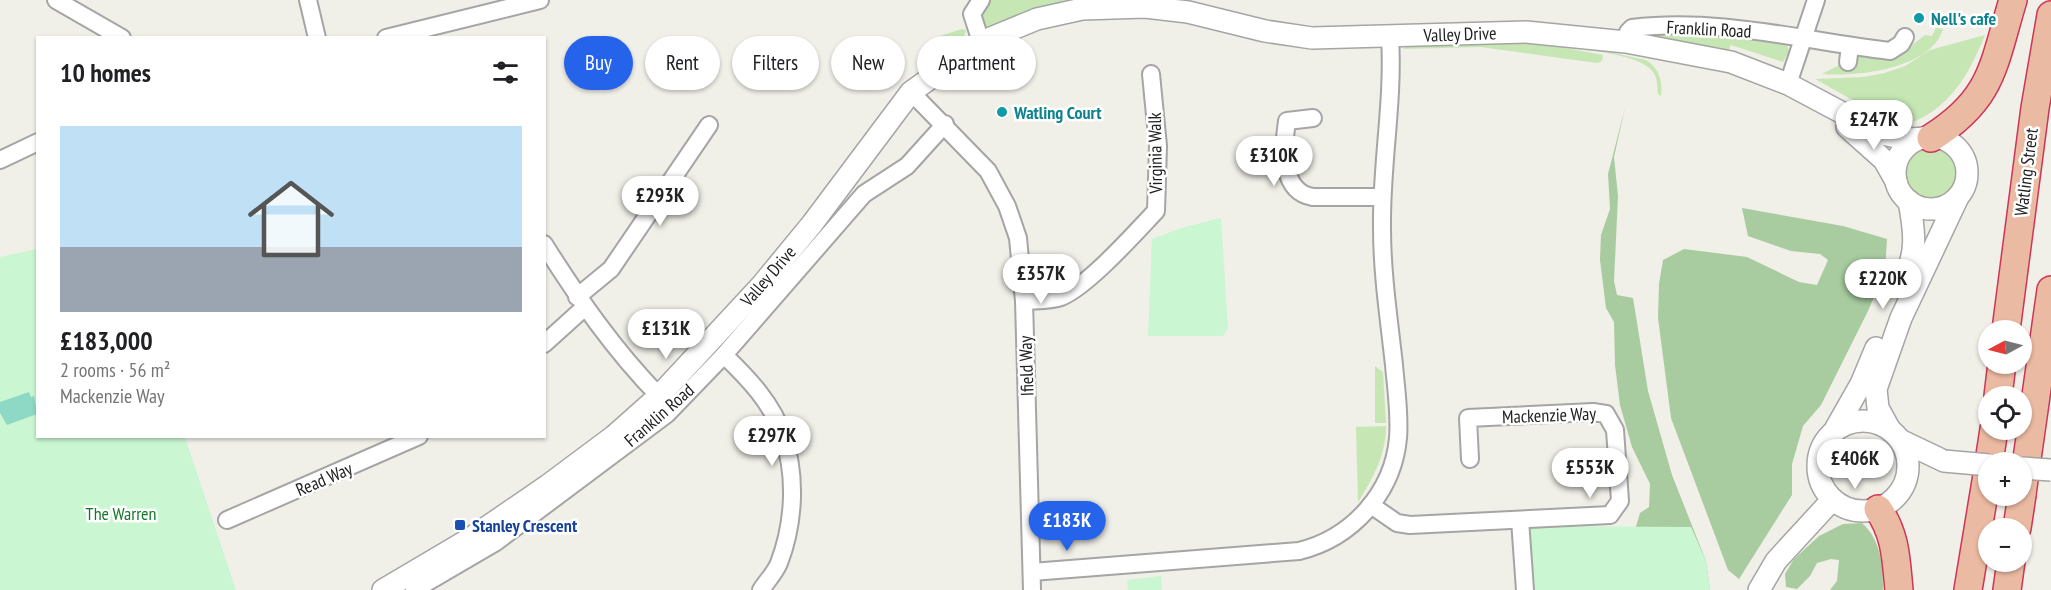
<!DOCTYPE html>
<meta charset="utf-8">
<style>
body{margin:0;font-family:"PT Sans Narrow",sans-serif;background:#f2f2f2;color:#202124;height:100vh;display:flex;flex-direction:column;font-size:22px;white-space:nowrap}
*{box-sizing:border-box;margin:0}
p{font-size:20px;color:#757577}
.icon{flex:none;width:33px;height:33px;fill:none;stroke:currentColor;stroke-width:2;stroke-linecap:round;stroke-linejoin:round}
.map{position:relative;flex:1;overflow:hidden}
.side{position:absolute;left:36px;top:36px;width:510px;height:402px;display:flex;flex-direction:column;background:#fff;border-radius:0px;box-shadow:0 2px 4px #0004}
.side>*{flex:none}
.top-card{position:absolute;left:564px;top:36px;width:570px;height:54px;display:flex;gap:12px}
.needle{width:39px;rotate:263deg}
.fabs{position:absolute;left:1978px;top:320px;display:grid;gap:12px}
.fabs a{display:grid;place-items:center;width:54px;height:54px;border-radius:50%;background:#fff;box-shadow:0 2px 4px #0004;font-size:30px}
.price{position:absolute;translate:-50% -51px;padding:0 14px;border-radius:21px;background:#fff;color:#222;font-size:20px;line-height:39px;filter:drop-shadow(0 2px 3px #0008)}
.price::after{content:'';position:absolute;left:50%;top:36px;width:18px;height:14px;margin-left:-9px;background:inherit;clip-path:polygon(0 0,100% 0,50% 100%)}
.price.selected{background:#2563eb;color:#fff}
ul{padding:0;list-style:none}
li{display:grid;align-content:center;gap:12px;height:318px;padding:0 24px}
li+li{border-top:2px solid #e0e0e0}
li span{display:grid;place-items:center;height:186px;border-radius:0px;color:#555}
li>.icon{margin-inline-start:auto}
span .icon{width:108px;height:108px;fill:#fffc;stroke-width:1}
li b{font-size:26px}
h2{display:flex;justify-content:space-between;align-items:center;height:72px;padding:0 24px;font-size:26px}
.pill{padding:0 21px;border-radius:27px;background:#fff;box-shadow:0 2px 4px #0004;font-size:21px;line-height:54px}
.pill.selected{background:#2563eb;color:#fff}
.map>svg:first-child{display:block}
.grass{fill:#c6e6b3}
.forest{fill:#a8cca0}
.park{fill:#caf6d2}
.pitch{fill:#8dd9c5}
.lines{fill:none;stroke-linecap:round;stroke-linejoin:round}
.minor-casing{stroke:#a5a5a5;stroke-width:20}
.tertiary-casing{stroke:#a5a5a5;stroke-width:24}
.trunk-casing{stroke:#ce3557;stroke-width:30}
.minor{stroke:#fff;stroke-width:16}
.tertiary{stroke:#fff;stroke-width:21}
.trunk{stroke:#ebbaa2;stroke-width:27}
.tertiary-bridge-casing{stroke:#a5a5a5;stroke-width:24;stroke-linecap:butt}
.tertiary-bridge{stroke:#fff;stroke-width:21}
.culture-dot{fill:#0f9aa8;stroke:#fff;stroke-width:2}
.transit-dot{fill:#1a4fb4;stroke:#fff;stroke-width:2}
.labels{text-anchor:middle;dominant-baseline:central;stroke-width:5;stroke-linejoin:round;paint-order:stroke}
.culture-label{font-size:18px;font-weight:bold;fill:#0d838f;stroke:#fff;text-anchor:start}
.street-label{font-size:18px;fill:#212121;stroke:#fff}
.park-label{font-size:18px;fill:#147929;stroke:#fff}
.transit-label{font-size:18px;font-weight:bold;fill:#164399;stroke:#fff;text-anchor:start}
</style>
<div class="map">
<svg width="2051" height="590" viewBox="0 0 2051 590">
<rect width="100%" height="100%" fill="#f0efe8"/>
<g class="grass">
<path d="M988 0H1069L987 28 982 27 976 15Z"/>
<path d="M1936 28 1943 29C1931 69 1857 77 1822 74L1862 53 1901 54 1925 35 1932 36Z"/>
<path d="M962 29 966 30 964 37 957 44 949 45 940 36Z"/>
<path d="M1676 30 1786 43 1789 51 1783 62 1731 45 1728 51 1642 35Z"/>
<path d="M1985 35C1970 72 1950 109 1910 123L1883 117 1815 79 1864 77 1885 73 1905 66 1930 50Z"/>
<path d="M1522 40 1603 55 1602 61 1597 63 1481 47 1403 49 1408 45Z"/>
<path d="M1558 41 1646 60C1659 68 1663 81 1661 96L1658 94C1657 87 1658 78 1653 72 1641 54 1584 50 1564 46Z"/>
<circle cx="1931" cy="174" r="26"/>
<path d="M1375 366 1383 372 1386 423H1375Z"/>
<path d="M1386 426C1386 455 1373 478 1358 502L1356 427Z"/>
</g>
<g class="forest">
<path d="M1625 108 1614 157 1618 196 1614 281 1617 295 1633 298 1648 391 1672 475 1706 561 1710 590 1633 537 1640 513 1649 507 1650 484 1632 447 1620 405 1615 365 1614 322 1606 308 1600 260 1601 235 1610 209 1608 174Z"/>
<path d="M1742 208 1843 226 1887 239 1885 271 1868 311 1821 405 1803 426 1792 464V495L1739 579 1728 570 1671 418 1658 318 1659 284 1663 260 1684 249 1747 257 1799 282 1817 285 1828 260 1820 254 1791 251 1748 236Z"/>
<path d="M1862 523C1881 540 1883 565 1883 590H1830L1837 581 1839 560 1831 559 1817 563 1810 576 1797 589 1786 587 1785 574 1794 559 1819 536 1843 524Z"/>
</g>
<g class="park">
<path d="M1221 218 1228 328 1223 336H1148L1152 239 1181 228Z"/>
<path d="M37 249 38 436 185 437 236 590H0V257Z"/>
<path d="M1526 526 1691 527 1706 561 1710 590H1529Z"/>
<path d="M1161 576 1162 590H1128L1127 580Z"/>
</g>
<path class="pitch" d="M29 392 31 397 34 396 37 414 7 425 0 413V402Z"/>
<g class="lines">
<defs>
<g id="minor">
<path d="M56 0 122 38"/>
<path d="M308 0 317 38"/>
<path d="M981 0 972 14 981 42"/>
<path d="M386 38 540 0"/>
<path d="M1626 42 1628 32 1632 28C1718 17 1804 41 1890 51L1901 44 1905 37"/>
<path d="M1848 62 1850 46"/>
<path d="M1788 84 1816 0"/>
<path d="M911 92 988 171 1007 206 1018 238 1024 301 1032 590"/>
<path d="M1313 118 1287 121C1283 147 1280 192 1313 197H1382"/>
<path d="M0 160 38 142"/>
<path d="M544 244C578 298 614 350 659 396"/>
<path d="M577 297 611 269 709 125"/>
<path d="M1024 301C1035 300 1050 301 1061 297 1088 286 1135 233 1156 211L1158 146 1151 74"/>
<path d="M544 344 585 307"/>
<path d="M724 355C748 378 773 404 783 436 797 476 794 524 779 563 775 573 766 582 761 590"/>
<path d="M1371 505 1397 523 1410 525 1610 515 1620 501 1615 430 1606 414 1593 412 1468 418 1470 459"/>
<path d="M227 520 419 436"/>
<path d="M1520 520 1525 590"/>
<path d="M1032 572 1299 551C1352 538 1393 493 1398 438 1400 413 1396 389 1394 365 1389 319 1382 274 1382 228 1381 164 1394 101 1390 37"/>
<path d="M414 590 496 542 667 414 724 355 864 194 907 166 945 124"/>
</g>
<g id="tertiary">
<path d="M1847 127 1884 160 1896 181"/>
<circle cx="1931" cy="173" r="36"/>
<path d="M1904 281C1917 251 1915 233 1909 201"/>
<circle cx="1863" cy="466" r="45"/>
<path d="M1836 428 1861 384 1876 348"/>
<path d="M1889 428 1878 408 1876 389 1901 318 1958 197"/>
<path d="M1900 440 1944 461"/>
<path d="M383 590 471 538 547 486 614 436 659 396 761 286 812 224 911 92 981 42 1037 19 1082 9 1145 7 1188 12 1265 31 1312 38 1526 32 1626 42 1731 62 1788 84 1882 134 1906 139 1931 138"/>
<path d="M1759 590 1776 561 1832 500"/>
</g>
<g id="trunk">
<path d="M1931 138C1993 99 1993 66 2013 0"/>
<path d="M2006 330 2035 108 2051 15"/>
<path d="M1998 396 2002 363"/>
<path d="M1989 462 1994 429"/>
<path d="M2022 494 2051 290"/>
<path d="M1878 509C1896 535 1896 559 1899 590"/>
<path d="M2017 528 2022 495"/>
<path d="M1968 590 1989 463"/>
<path d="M2007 590 2011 561"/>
</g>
</defs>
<use href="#minor" class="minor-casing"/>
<use href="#tertiary" class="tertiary-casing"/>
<use href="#trunk" class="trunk-casing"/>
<use href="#minor" class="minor"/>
<use href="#tertiary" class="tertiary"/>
<use href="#trunk" class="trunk"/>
<defs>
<g id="tertiary-bridge">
<path d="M1944 461 1989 465"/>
<path d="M2022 468 2051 470"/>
</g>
</defs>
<use href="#tertiary-bridge" class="tertiary-bridge-casing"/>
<use href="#tertiary-bridge" class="tertiary-bridge"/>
</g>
<g class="culture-dot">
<circle cx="1919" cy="18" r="6"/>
<circle cx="1002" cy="112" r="6"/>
</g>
<rect class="transit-dot" x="454" y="519" width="12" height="12" rx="3"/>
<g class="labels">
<g class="culture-label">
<text x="1931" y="18">Nell's cafe</text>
<text x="1014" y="112">Watling Court</text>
</g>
<g class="street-label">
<text transform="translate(1709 29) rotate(3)">Franklin Road</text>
<text transform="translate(1460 34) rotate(-2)">Valley Drive</text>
<text transform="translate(1155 153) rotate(-91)">Virginia Walk</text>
<text transform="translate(2026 172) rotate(-83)">Watling Street</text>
<text transform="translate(768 276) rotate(-49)">Valley Drive</text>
<text transform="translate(1026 366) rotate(-92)">Ifield Way</text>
<text transform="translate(659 415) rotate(-41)">Franklin Road</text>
<text transform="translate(1549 415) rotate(-2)">Mackenzie Way</text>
<text transform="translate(324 479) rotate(-23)">Read Way</text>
</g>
<g class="park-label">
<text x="121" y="513">The Warren</text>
</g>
<g class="transit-label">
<text x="472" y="525">Stanley Crescent</text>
</g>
</g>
</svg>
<div class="fabs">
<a><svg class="needle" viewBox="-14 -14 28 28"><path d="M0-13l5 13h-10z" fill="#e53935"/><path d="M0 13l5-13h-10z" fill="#757577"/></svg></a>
<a><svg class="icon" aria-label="locate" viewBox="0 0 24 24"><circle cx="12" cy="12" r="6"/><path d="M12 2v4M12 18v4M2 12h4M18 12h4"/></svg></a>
<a>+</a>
<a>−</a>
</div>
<b class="price" style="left:1874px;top:151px">£247K</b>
<b class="price" style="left:1274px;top:187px">£310K</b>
<b class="price" style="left:660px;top:227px">£293K</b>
<b class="price" style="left:1041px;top:305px">£357K</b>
<b class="price" style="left:1883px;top:310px">£220K</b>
<b class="price" style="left:666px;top:360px">£131K</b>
<b class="price" style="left:772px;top:467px">£297K</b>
<b class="price" style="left:1855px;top:490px">£406K</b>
<b class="price" style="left:1590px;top:499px">£553K</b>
<b class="price selected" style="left:1067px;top:552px">£183K</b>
<div class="top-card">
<a class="pill selected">Buy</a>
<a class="pill">Rent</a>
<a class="pill">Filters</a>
<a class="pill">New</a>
<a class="pill">Apartment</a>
</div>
<section class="side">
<h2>10 homes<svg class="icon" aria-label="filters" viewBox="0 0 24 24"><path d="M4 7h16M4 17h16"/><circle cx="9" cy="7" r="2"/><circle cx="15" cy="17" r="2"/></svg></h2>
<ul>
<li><span style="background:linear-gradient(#bfe0f5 65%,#9aa5b1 0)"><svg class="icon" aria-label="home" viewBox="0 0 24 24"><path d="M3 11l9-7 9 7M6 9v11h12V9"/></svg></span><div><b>£183,000</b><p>2 rooms · 56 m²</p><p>Mackenzie Way</p></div></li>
</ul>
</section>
</div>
